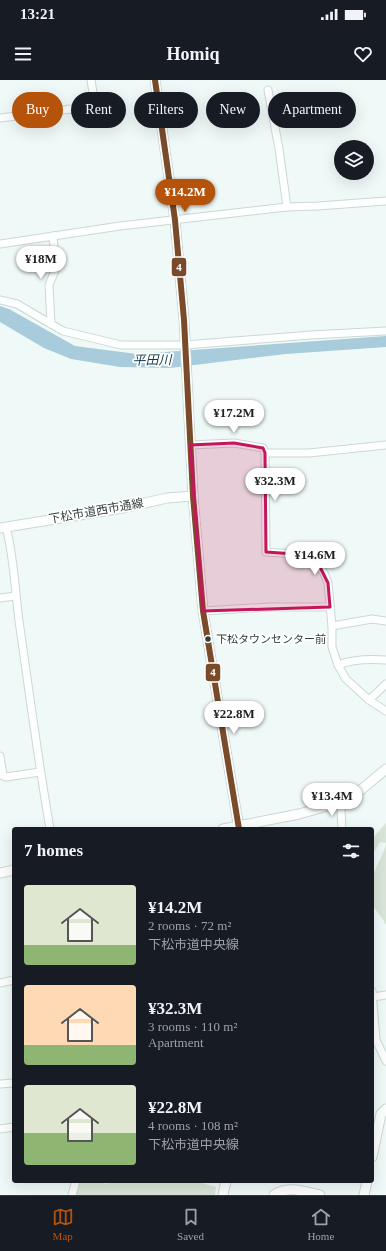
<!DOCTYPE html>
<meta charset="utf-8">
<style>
body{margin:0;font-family:"Times New Roman","Noto Sans JP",serif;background:#20242c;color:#f1f3f6;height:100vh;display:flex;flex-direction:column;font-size:15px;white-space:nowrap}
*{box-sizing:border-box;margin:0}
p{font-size:13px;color:#9ea1a6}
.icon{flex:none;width:22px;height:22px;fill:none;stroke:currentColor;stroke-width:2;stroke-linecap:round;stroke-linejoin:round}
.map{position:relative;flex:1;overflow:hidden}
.panel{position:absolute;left:12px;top:747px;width:362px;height:356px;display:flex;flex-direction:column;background:#171b24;border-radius:4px;box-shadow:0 4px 16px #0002}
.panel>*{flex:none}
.guide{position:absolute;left:12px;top:12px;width:362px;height:36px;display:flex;gap:8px}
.fabs{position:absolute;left:334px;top:60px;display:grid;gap:8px}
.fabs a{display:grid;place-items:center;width:40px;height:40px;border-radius:50%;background:#171b24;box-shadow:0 4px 16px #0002;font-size:20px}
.price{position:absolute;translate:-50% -34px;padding:0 9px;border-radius:14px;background:#fff;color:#222;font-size:13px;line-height:26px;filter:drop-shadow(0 1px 2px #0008)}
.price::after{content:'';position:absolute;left:50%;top:24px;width:12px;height:9px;margin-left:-6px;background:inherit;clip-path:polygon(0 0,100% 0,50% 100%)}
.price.selected{background:#b45309;color:#fff}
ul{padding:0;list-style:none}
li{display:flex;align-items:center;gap:12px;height:100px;padding:0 12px}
li span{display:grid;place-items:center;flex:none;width:112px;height:80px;border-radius:4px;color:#555}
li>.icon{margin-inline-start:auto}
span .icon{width:48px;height:48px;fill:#fffc;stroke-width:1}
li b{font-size:17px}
h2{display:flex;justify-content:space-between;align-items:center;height:48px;padding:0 12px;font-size:17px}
.pill{padding:0 14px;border-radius:18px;background:#171b24;box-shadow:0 4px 16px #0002;font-size:14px;line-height:36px}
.pill.selected{background:#b45309;color:#fff}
.status{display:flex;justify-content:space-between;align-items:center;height:28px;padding:0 20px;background:#171b24;direction:ltr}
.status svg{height:11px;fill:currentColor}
header{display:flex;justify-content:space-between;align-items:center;height:52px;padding:0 12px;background:#171b24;font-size:18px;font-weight:600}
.dock{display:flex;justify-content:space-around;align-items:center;height:56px;border-top:1px solid #363941;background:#171b24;font-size:11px;color:#9ea1a6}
.dock a{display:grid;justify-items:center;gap:2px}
.dock .selected{color:#b45309}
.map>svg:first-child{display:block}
.green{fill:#d8e5d8}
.water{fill:#a8ccdb}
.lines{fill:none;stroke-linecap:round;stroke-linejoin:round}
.minor-casing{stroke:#cdd7d5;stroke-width:9}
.tertiary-casing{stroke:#cdd7d5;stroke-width:11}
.minor{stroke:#fdfefe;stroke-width:7}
.tertiary{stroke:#fdfefe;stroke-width:9}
.bus-1-casing{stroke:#fff;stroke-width:9}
.bus-1{stroke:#7a4b2a;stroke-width:6}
.marked{fill:#c2185b;fill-opacity:0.2;stroke:#c2185b;stroke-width:3;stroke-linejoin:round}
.bus-dot{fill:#353f3d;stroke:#fff;stroke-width:1.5}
.labels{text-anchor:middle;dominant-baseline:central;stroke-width:3.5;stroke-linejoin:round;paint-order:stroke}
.bus-label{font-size:11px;fill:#353f3d;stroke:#fff;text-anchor:start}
.street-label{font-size:12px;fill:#353f3d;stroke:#fff}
.water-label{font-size:13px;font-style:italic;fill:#123b4b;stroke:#fff}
.line-badge{stroke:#fff;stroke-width:1.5}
.badge-label{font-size:11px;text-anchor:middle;font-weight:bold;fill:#fff}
</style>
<div class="status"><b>13:21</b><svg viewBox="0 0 49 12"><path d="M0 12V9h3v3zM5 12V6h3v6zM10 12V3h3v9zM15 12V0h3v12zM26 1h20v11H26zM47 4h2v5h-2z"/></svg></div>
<header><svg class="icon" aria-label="menu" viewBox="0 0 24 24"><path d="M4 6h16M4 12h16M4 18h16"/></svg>Homiq<svg class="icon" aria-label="heart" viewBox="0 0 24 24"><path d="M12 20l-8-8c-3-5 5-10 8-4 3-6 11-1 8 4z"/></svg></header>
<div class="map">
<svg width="386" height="1115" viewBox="0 0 386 1115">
<rect width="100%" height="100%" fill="#effaf8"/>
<g class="green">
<path d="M386 743V845L382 838 372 825V797L385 768 386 763 380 762 372 775V759Z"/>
<path d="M78 1101H93L107 1104 108 1101H194L216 1107 215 1115H74Z"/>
</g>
<path class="water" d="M0 226 9 229 75 266 137 274 386 256V267L286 274 170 288 120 287 71 279 44 268 0 242Z"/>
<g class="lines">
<defs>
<g id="minor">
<path d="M268 10 279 69 287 127"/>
<path d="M0 38 95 26 91 0"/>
<path d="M0 164 120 146 287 127 318 126 386 121"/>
<path d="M0 220 17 224 63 251 121 265H185L311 255 386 251"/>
<path d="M51 244 49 205 56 188 53 156"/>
<path d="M190 365 234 363 263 368 265 373 266 472 295 474 308 479 320 487 324 493 328 503 332 546V567L338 585 346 599 369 620 386 631"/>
<path d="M265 373H309L386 365"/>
<path d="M6 447C14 477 15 510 19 541 29 610 38 680 50 749"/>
<path d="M0 518 15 516"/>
<path d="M203 531 269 527H330"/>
<path d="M332 546 372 539 386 541"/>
<path d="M338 585C353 579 370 579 386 580"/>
<path d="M369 620 386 604"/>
<path d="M0 676 3 695"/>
<path d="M0 695 6 697 40 692"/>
<path d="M338 723 341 729 342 749"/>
<path d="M0 903 14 900"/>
<path d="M372 911 376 960 386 981"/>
<path d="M373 917 386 915"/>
<path d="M0 1004 14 1003"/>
<path d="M0 1049 14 1047"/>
<path d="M72 1115 76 1101"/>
</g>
<g id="tertiary">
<path d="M155 0 175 140 184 240 193 416 203 531 239 749"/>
<path d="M0 448 123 428 167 418 193 416"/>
<path d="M223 749 299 734 338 723 362 709 386 689"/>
<path d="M0 793 14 790"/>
<path d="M372 1077 381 1034 386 1029"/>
<path d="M223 1115 226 1101"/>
<path d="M274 1115C288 1105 305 1112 320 1115"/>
<path d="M364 1115 367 1101"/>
</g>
</defs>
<use href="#minor" class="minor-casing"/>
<use href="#tertiary" class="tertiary-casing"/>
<use href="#minor" class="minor"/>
<use href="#tertiary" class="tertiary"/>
<defs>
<path id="bus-1" d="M155 0 175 140 184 240 193 416 203 531 239 749"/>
</defs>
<use href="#bus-1" class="bus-1-casing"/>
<use href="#bus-1" class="bus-1"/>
</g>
<path class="marked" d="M234 363 263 368 265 373 266 472 295 474 320 487 328 503 330 527 203 531 190 365Z"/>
<circle class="bus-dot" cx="208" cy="559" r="3.5"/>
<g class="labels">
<g class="bus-label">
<text x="216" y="559">下松タウンセンター前</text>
</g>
<g class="street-label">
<text transform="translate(96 431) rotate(-10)">下松市道西市通線</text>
</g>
<g class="water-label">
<text transform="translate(152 280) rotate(-1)">平田川</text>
</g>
</g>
<g class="line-badge">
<rect x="171" y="177" width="16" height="20" rx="4" fill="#7a4b2a"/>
<rect x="205" y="583" width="16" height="19" rx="4" fill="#7a4b2a"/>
</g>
<g class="badge-label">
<text x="179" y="191">4</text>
<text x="213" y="596">4</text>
</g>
</svg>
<div class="fabs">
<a><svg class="icon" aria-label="layers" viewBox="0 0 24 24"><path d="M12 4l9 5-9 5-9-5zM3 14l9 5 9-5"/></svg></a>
</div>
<b class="price selected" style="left:185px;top:133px">¥14.2M</b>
<b class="price" style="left:41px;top:200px">¥18M</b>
<b class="price" style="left:234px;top:354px">¥17.2M</b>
<b class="price" style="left:275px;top:422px">¥32.3M</b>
<b class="price" style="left:315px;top:496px">¥14.6M</b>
<b class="price" style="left:234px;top:655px">¥22.8M</b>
<b class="price" style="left:332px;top:737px">¥13.4M</b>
<div class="guide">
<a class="pill selected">Buy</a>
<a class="pill">Rent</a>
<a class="pill">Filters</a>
<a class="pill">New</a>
<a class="pill">Apartment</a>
</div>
<section class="panel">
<h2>7 homes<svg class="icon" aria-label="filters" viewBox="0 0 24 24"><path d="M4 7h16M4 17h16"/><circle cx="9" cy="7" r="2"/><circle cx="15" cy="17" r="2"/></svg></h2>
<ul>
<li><span style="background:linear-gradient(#dfe7d0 75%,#8fb573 0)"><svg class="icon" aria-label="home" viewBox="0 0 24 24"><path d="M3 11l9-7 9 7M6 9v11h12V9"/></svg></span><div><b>¥14.2M</b><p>2 rooms · 72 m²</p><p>下松市道中央線</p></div></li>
<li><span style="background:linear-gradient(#ffd9b3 75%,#8fb573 0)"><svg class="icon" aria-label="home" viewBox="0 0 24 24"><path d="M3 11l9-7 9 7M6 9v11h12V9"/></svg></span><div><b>¥32.3M</b><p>3 rooms · 110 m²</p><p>Apartment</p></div></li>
<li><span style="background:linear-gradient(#dfe7d0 60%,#8fb573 0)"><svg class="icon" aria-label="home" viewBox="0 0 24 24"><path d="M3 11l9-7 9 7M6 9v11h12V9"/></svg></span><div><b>¥22.8M</b><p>4 rooms · 108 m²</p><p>下松市道中央線</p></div></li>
</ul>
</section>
</div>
<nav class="dock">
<a class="selected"><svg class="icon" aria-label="map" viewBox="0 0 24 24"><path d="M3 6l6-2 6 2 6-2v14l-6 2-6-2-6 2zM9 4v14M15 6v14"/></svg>Map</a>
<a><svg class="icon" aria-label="saved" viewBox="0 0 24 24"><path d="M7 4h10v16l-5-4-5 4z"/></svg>Saved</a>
<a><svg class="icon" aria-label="home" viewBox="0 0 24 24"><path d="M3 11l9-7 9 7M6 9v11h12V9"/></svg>Home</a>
</nav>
